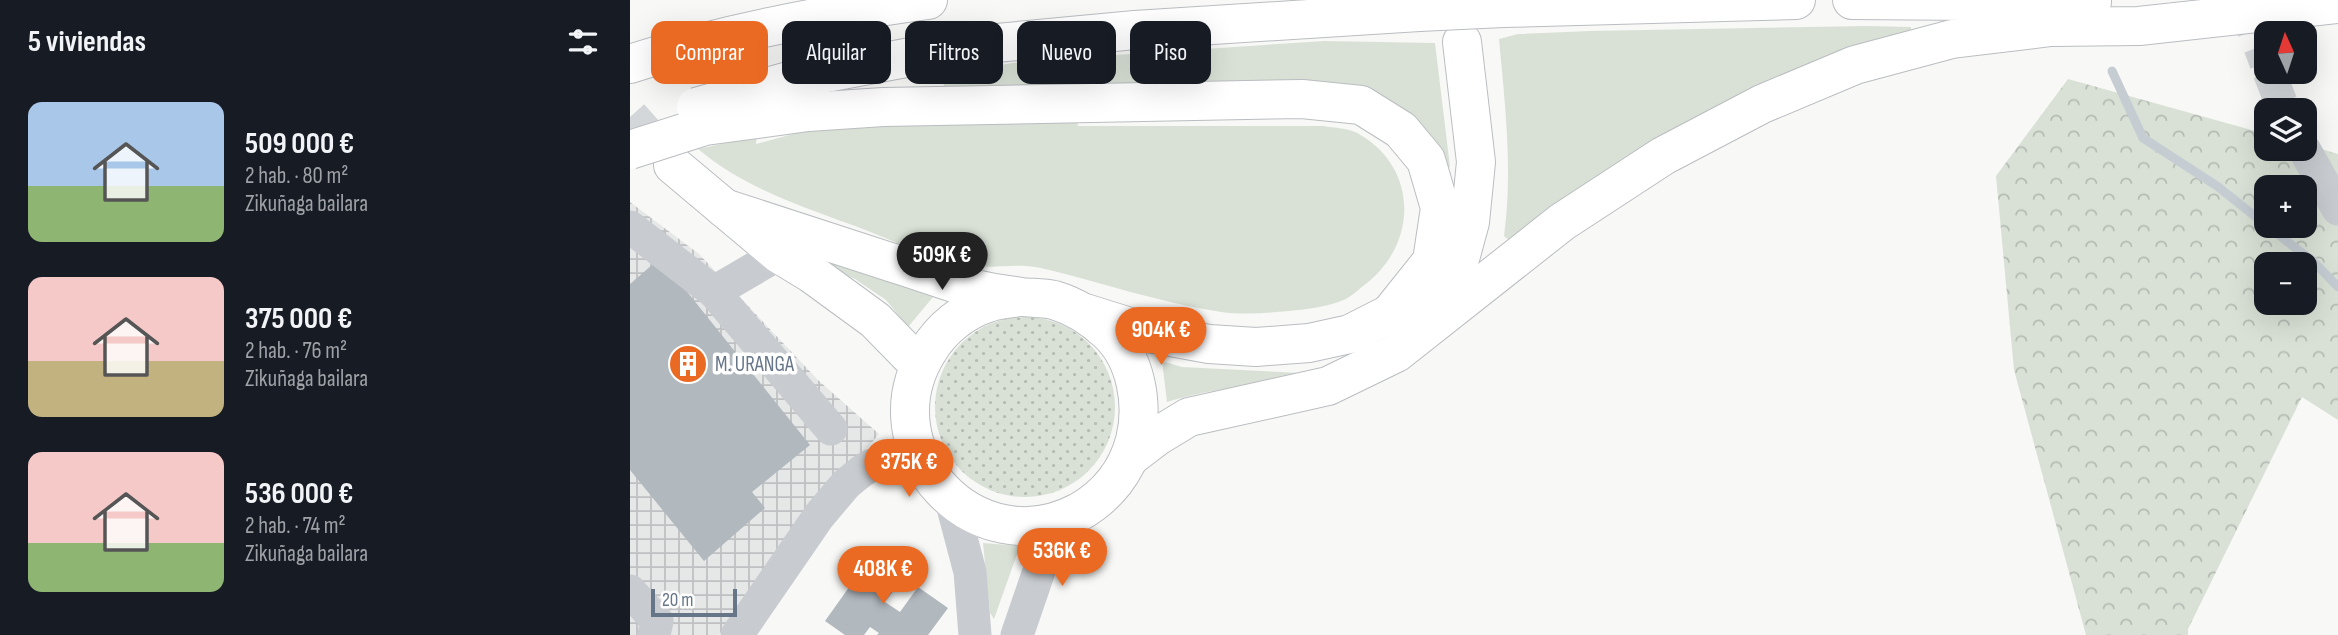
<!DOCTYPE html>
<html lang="es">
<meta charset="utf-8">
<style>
body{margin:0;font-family:"Sofia Sans Condensed",sans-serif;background:#20242c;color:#f1f3f6;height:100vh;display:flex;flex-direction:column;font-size:26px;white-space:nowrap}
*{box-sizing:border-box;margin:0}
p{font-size:23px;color:#9ea1a6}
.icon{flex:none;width:38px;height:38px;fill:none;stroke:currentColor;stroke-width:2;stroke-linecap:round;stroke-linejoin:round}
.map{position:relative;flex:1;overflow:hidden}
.panel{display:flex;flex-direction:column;background:#171b24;width:630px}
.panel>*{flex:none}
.guide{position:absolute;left:21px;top:21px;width:665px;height:63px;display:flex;gap:14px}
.needle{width:46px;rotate:357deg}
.tools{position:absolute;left:1624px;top:21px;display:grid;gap:14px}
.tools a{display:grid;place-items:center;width:63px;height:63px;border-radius:14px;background:#171b24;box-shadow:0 7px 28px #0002;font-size:35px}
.scale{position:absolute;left:21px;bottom:18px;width:86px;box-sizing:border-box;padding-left:7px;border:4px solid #667588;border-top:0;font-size:19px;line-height:24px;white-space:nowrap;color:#667588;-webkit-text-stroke:5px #fff;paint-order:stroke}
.price{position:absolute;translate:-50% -60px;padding:0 16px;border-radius:24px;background:#eb6a23;color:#fff;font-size:23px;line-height:46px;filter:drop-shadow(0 2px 4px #0008)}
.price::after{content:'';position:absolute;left:50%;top:42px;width:21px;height:16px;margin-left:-10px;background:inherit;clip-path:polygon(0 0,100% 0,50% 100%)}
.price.current{background:#222;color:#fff}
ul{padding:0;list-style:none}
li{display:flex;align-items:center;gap:21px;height:175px;padding:0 28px}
li span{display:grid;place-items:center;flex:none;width:196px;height:140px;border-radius:14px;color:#555}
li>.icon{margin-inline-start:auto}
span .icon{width:84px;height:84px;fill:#fffc;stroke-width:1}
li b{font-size:30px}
h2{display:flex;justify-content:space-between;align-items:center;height:84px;padding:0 28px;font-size:30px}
.tag{padding:0 24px;border-radius:14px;background:#171b24;box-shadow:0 7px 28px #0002;font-size:24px;line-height:63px}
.tag.current{background:#eb6a23;color:#fff}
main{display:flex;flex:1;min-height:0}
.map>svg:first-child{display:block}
.industrial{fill:url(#industrial-grid)}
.grass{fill:#d9e1d6}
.forest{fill:url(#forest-crowns);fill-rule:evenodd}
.garden{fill:url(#garden-dots)}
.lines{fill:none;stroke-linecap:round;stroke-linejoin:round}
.stream{stroke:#c5cdd3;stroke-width:9}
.building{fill:#b1b8be}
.minor-tunnel{stroke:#d4d7da;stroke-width:33;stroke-dasharray:33 17;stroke-linecap:butt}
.major-tunnel{stroke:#d4d7da;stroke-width:38;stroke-dasharray:38 19;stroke-linecap:butt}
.major-casing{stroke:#bbbec2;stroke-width:40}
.highway-casing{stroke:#babdc1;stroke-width:40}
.minor{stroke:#c8cbcf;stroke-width:33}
.major{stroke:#fff;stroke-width:38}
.highway{stroke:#fff;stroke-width:38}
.highway-bridge-casing{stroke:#babdc1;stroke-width:40;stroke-linecap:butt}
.highway-bridge{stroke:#fff;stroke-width:38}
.labels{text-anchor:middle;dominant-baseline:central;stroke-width:7;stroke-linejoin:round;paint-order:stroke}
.poi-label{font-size:21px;fill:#667588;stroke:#fff;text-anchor:start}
</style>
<main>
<section class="panel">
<h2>5 viviendas<svg class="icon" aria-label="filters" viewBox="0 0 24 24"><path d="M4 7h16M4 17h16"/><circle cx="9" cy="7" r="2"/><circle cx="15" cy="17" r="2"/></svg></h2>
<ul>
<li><span style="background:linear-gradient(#a9c7e8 60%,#8fb573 0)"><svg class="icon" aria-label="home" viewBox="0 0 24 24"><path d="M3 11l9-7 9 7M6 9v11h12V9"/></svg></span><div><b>509 000 €</b><p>2 hab. · 80 m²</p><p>Zikuñaga bailara</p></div></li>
<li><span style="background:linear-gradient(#f6c9c9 60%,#c2b280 0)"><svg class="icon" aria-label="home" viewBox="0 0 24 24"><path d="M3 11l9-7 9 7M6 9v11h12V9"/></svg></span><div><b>375 000 €</b><p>2 hab. · 76 m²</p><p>Zikuñaga bailara</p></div></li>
<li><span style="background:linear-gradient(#f6c9c9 65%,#8fb573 0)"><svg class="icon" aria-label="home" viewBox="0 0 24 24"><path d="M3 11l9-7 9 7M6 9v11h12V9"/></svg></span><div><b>536 000 €</b><p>2 hab. · 74 m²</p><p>Zikuñaga bailara</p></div></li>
</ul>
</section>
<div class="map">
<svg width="1708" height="635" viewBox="0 0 1708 635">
<defs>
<pattern id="industrial-grid" width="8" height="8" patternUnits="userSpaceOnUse" patternTransform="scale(1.75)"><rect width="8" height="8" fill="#e6e7e7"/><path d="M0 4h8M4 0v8" fill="none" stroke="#bec0c1"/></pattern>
<pattern id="forest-crowns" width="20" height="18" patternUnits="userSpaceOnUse" patternTransform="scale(1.75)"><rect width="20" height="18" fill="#d9e1d6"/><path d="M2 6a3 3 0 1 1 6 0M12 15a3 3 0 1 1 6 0" fill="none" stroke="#b4bbb3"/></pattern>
<pattern id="garden-dots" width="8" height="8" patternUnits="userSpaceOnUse" patternTransform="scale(1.75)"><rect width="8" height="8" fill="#d9e1d6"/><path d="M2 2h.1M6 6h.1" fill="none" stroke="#b4bbb3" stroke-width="1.8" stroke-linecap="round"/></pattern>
</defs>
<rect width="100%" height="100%" fill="#f8f8f6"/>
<path class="industrial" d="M0 202 69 254 188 380 249 434 118 591 89 635H0Z"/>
<g class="grass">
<path d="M1237 26 1281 27V31L880 241 874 236C883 170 875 105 869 39L888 34 960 31Z"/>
<path d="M694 41 805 43 820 167H815L775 113 314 86 311 74 396 61Z"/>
<path d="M447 119 448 126H693C704 128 719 128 729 134 788 168 788 242 737 283 730 288 723 295 716 299 698 307 678 309 659 311 637 313 613 315 591 312 530 303 471 282 411 268 386 262 359 270 332 265 300 258 268 243 238 231 178 208 118 191 68 149L127 136 126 144 174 131 237 122Z"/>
<path d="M159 246 303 297 278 327 256 300 225 279 163 251Z"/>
<path d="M532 361 552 367 671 373C627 387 581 388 537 402Z"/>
<path d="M353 543 390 546 364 619 360 613Z"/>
</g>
<path class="forest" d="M1438 79 1636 134V149H1675V144L1708 154V420L1672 397 1558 629V635H1456L1384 370 1366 176ZM1636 187H1675V226H1636ZM1636 264H1675V303H1636Z"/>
<circle class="garden" cx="395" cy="407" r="90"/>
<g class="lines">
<g class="stream">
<path d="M1482 71 1513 138 1587 186 1636 225"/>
<path d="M1637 226 1684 262 1708 287"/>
</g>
</g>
<g class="building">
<path d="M30 258 180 445 122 492 135 508 74 561 0 470V284Z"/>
<path d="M242 555 273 578 255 602 270 612 288 587 318 608 298 635H247L249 633 240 627 234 635H215L195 621Z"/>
</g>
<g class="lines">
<g class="minor-tunnel">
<path d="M1612 0 1636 63"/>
<path d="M1639 72 1654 110"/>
</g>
<path class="major-tunnel" d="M0 117 43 165"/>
<defs>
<g id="major">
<path d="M43 165 149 254 182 274 245 320 289 365"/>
<path d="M94 208C150 226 205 244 260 262 287 270 313 280 340 288 357 292 375 295 392 297 402 298 414 298 424 300 444 306 463 318 478 332 506 358 514 404 505 440 497 471 477 496 449 512 346 567 236 450 298 351 311 329 333 311 358 303 368 299 379 299 389 297"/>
</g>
<g id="highway">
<path d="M1222 0 1462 2"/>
<path d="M873 8 1166 0"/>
<path d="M0 64C96 32 198 14 298 0"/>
<path d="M169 78 345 45 505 30 789 12"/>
<path d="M178 112 253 107 672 99 731 105 771 130 796 160 810 208 802 261 758 316"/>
<path d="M802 307 825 277 840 222 846 162 832 42"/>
<path d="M455 313 519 333 579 344 626 347 679 343 720 334 781 303"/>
<path d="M501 456 526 437 559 417 698 386 766 353 932 222 1033 156 1132 104 1225 65 1322 39 1421 27 1509 26 1708 4"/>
</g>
</defs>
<use href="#major" class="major-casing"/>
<use href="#highway" class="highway-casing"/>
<g class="minor">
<path d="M1674 149 1708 209"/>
<path d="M0 227 84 292 201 429"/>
<path d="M84 292 149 254"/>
<path d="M321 500 340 572 345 635"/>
<path d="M0 591 27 621 24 635"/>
<path d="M107 635 189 516 216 484 232 471 242 465 268 459H289"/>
<path d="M387 635 419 542 435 519"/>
</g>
<use href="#major" class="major"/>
<use href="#highway" class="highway"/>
<defs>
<g id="highway-bridge">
<path d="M789 12 873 8"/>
<path d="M66 107 169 78"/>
<path d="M0 150 75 126 178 112"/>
</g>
</defs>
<use href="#highway-bridge" class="highway-bridge-casing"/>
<use href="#highway-bridge" class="highway-bridge"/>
</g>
<defs>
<symbol id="building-disc" viewBox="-11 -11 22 22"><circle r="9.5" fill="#eb6a23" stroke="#fff"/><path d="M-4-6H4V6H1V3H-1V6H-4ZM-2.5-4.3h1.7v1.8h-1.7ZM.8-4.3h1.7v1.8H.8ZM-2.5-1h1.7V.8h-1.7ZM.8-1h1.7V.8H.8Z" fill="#fff"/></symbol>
</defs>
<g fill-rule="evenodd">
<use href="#building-disc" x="36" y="342" width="44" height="44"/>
</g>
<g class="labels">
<g class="poi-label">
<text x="85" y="364">M. URANGA</text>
</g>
</g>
</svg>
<div class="tools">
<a><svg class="needle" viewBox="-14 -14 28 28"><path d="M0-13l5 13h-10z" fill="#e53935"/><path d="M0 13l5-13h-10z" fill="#9ea1a6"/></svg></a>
<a><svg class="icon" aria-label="layers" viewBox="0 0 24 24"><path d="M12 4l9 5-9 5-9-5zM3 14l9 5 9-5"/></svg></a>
<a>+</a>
<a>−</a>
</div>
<div class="scale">20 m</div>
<b class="price current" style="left:312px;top:292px">509K €</b>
<b class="price" style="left:531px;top:367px">904K €</b>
<b class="price" style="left:279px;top:499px">375K €</b>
<b class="price" style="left:432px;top:588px">536K €</b>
<b class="price" style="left:253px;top:606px">408K €</b>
<div class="guide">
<a class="tag current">Comprar</a>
<a class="tag">Alquilar</a>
<a class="tag">Filtros</a>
<a class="tag">Nuevo</a>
<a class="tag">Piso</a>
</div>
</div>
</main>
